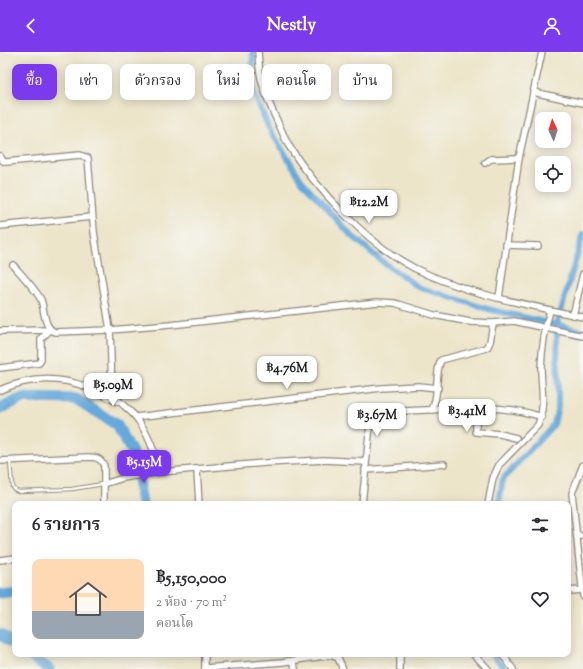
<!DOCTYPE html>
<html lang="th">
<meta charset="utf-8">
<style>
body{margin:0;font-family:"Sorts Mill Goudy","Noto Serif Thai",serif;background:#f2f2f3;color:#2b2b33;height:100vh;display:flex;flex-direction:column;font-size:15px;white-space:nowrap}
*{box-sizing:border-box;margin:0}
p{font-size:13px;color:#7c7c81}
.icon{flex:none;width:22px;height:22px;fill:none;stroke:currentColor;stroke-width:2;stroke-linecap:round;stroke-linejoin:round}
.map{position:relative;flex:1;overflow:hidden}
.drawer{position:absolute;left:12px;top:449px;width:559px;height:156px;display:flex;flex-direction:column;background:#fff;border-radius:8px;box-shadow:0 2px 10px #0003}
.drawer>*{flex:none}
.hud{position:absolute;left:12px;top:12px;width:559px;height:36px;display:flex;gap:8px}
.needle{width:26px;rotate:356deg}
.controls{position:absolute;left:535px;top:60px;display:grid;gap:8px}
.controls a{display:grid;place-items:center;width:36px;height:36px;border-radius:8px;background:#fff;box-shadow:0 2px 10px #0003;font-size:20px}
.price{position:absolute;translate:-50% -34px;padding:0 9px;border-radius:8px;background:#fff;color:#222;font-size:13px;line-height:26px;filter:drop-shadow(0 1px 2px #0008)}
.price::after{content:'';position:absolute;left:50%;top:24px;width:12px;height:9px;margin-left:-6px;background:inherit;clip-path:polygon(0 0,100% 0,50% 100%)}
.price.current{background:#7c3aed;color:#fff}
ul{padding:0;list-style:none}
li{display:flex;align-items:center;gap:12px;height:100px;padding:0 20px}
li span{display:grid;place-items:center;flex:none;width:112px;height:80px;border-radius:8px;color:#555}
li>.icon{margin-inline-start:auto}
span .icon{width:48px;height:48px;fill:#fffc;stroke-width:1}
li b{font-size:17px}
h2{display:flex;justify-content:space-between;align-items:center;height:48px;padding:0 20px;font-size:17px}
.chip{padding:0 14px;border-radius:8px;background:#fff;box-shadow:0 2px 10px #0003;font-size:14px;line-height:36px}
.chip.current{background:#7c3aed;color:#fff}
header{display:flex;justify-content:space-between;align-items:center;height:52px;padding:0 20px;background:#7c3aed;color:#fff;font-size:18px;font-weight:800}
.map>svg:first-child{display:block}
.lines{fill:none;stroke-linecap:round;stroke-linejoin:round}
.canal{stroke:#67a9db;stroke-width:6}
.river{stroke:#67a9db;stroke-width:11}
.service-casing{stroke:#8c887a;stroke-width:4.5}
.minor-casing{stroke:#8c887a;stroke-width:8}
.service{stroke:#fff;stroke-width:2.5}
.minor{stroke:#fff;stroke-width:5.5}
</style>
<header><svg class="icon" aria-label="back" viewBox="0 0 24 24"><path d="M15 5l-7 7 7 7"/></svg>Nestly<svg class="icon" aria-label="person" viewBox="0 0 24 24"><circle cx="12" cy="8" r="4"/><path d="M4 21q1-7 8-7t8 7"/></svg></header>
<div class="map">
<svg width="583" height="617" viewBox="0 0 583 617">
<rect width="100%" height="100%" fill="#f6f6f2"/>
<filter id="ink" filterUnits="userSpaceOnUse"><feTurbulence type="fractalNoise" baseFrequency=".025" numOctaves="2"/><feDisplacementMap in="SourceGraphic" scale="8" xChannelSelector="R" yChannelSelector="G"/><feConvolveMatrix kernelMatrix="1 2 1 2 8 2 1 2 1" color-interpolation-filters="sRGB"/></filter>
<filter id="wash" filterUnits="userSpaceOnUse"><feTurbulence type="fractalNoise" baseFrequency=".012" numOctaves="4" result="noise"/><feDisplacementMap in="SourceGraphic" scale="16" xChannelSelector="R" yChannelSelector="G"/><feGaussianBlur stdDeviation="0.9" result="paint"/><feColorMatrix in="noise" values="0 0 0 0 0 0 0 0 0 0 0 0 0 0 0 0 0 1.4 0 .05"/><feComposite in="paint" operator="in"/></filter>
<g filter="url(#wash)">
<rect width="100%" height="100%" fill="#ede5c9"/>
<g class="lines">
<g class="canal">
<path d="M253 0 252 20 254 42 269 76 302 129 350 182 384 211 418 235 488 257 583 279"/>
<path d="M499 452 503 427 554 372 558 354 557 273 583 182"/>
<path d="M492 602 506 617"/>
</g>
<g class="river">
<path d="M0 357 22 346 76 347 117 373 134 404 142 452"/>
<path d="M0 541 15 539"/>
<path d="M0 582 15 593"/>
<path d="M28 602 49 617"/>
</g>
</g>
</g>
<g filter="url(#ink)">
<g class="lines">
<defs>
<path id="service" d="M10 409 12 434 14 437 18 439 72 437 103 432"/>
<g id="minor">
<path d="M258 0C259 10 259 21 262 30 266 46 273 60 280 75 283 81 285 88 289 94 317 138 368 192 414 216 466 242 527 253 583 265"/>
<path d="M533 40 583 51"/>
<path d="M0 104 3 109 6 110 80 103 88 106 94 180 110 278 112 337C116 351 130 356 138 368 149 383 155 403 161 420"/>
<path d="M485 111 491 107 519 106"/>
<path d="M0 174 92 165"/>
<path d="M506 193 538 194"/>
<path d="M13 213C20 221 37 239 41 248 45 258 43 277 56 280L110 278 170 273 377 250 395 251 434 263 470 270 493 271 514 269 583 284"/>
<path d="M499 246 519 106 542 0"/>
<path d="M573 263 583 222"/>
<path d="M0 279 50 278"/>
<path d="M0 316 39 311 41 308V287L50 278"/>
<path d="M0 338C27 326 56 324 84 334 96 339 106 345 118 350"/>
<path d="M473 356C498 355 518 357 542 365"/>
<path d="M432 358C440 341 434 323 441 308L487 296 490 290 493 271"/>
<path d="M136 365 381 336 418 334 438 336"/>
<path d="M0 409 88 405C96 405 101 406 104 414V452"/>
<path d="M583 413 572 441 583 544"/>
<path d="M197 418 199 452"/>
<path d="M365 418 444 412"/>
<path d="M104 432 123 426 161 420 265 411 324 408 365 410"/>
<path d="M362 452 371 363 379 360 473 356 476 359V380L500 382 516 386"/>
<path d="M488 452 493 426 499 413 538 373C546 354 541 335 541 315 542 296 545 276 550 258"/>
<path d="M577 484H583"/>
<path d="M0 508 15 506"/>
<path d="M568 539 582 538"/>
<path d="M400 602V617"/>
<path d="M474 602 488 617"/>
<path d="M502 602 513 617"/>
<path d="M294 609 295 617"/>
<path d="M205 616 283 610 331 603 338 606 343 617"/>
<path d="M205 617V602"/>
</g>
</defs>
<use href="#service" class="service-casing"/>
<use href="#minor" class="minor-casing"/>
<use href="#service" class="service"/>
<use href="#minor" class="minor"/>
</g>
</g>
</svg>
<div class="controls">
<a><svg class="needle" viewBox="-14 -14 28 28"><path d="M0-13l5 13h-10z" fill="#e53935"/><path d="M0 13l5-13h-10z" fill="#7c7c81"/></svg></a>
<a><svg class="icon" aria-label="locate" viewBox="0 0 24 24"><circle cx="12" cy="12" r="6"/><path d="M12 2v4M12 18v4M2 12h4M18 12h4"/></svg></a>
</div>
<b class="price" style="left:369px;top:172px">฿12.2M</b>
<b class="price" style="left:287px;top:338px">฿4.76M</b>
<b class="price" style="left:113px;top:355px">฿5.09M</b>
<b class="price" style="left:467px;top:381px">฿3.41M</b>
<b class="price" style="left:377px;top:385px">฿3.67M</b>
<b class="price current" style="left:144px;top:432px">฿5.15M</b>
<div class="hud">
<a class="chip current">ซื้อ</a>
<a class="chip">เช่า</a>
<a class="chip">ตัวกรอง</a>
<a class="chip">ใหม่</a>
<a class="chip">คอนโด</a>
<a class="chip">บ้าน</a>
</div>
<section class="drawer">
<h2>6 รายการ<svg class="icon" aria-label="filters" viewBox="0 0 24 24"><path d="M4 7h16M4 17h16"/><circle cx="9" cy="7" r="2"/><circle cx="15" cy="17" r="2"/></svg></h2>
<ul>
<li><span style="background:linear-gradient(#ffd9b3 65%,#9aa5b1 0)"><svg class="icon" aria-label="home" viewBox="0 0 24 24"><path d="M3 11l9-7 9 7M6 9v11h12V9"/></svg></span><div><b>฿5,150,000</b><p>2 ห้อง · 70 m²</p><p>คอนโด</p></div><svg class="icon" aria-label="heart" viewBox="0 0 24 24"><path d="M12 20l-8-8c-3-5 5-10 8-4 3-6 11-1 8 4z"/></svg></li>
</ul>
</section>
</div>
